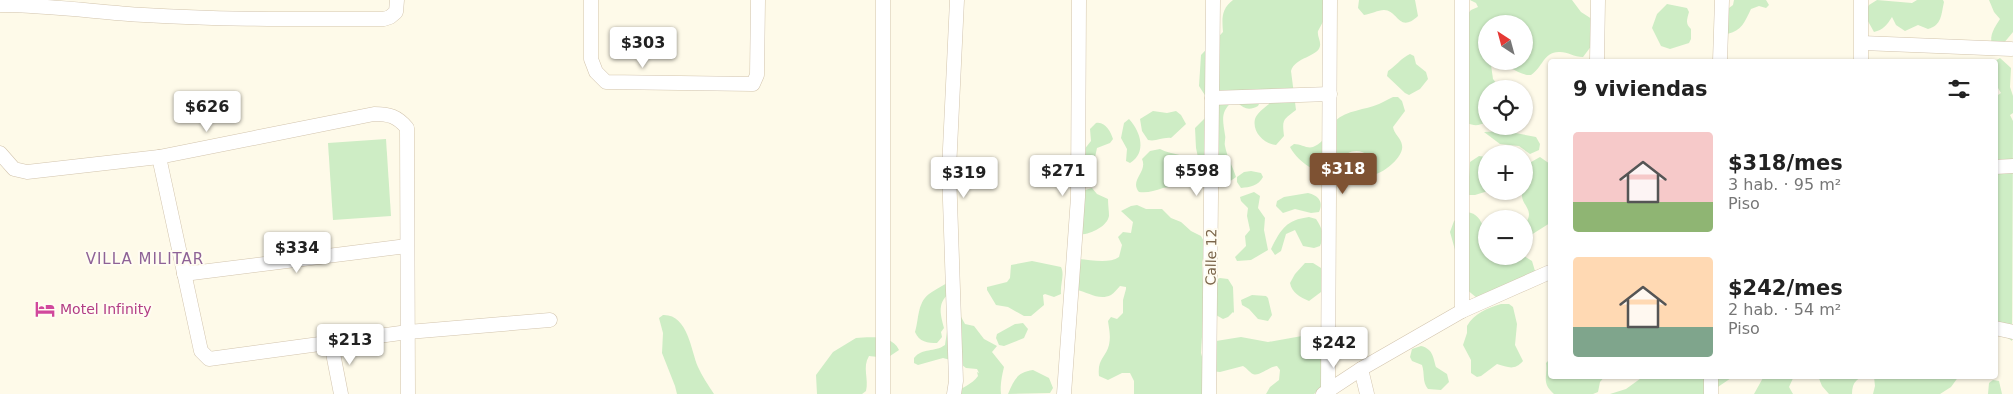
<!DOCTYPE html>
<html lang="es">
<meta charset="utf-8">
<style>
body{margin:0;font-family:"DejaVu Sans",sans-serif;background:#f6f6f6;color:#222;height:100vh;display:flex;flex-direction:column;font-size:19px;white-space:nowrap}
*{box-sizing:border-box;margin:0}
p{font-size:16px;color:#767676}
.icon{flex:none;width:28px;height:28px;fill:none;stroke:currentColor;stroke-width:2;stroke-linecap:round;stroke-linejoin:round}
.map{position:relative;flex:1;overflow:hidden}
.details{position:absolute;left:1548px;top:59px;width:450px;height:320px;display:flex;flex-direction:column;background:#fff;border-radius:5px;box-shadow:0 1px 4px #0004}
.details>*{flex:none}
.needle{width:32px;rotate:324deg}
.buttons{position:absolute;left:1478px;top:15px;display:grid;gap:10px}
.buttons a{display:grid;place-items:center;width:55px;height:55px;border-radius:50%;background:#fff;box-shadow:0 1px 4px #0004;font-size:25px}
.price{position:absolute;translate:-50% -42px;padding:0 11px;border-radius:5px;background:#fff;color:#222;font-size:16px;line-height:32px;filter:drop-shadow(0 1px 2px #0008)}
.price::after{content:'';position:absolute;left:50%;top:30px;width:15px;height:11px;margin-left:-8px;background:inherit;clip-path:polygon(0 0,100% 0,50% 100%)}
.price.active{background:#7e5233;color:#fff}
ul{padding:0;list-style:none}
li{display:flex;align-items:center;gap:15px;height:125px;padding:0 25px}
li span{display:grid;place-items:center;flex:none;width:140px;height:100px;border-radius:5px;color:#555}
li>.icon{margin-inline-start:auto}
span .icon{width:60px;height:60px;fill:#fffc;stroke-width:1}
li b{font-size:21px}
h2{display:flex;justify-content:space-between;align-items:center;height:60px;padding:0 25px;font-size:21px}
.map>svg:first-child{display:block}
.green{fill:#ceedc5;fill-rule:evenodd}
.lines{fill:none;stroke-linecap:round;stroke-linejoin:round}
.minor-casing{stroke:#d2c4ad;stroke-width:15}
.minor{stroke:#fff;stroke-width:14}
.labels{text-anchor:middle;dominant-baseline:central;stroke-width:4;stroke-linejoin:round;paint-order:stroke}
.street-label{font-size:14px;fill:#7b654a;stroke:#fffcf1}
.hotel-label{font-size:14px;fill:#b23c85;stroke:#fffcf1;text-anchor:start}
.neighbourhood-label{font-size:15px;letter-spacing:1px;fill:#8e6297;stroke:#fffcf1}
</style>
<div class="map">
<svg width="2013" height="394" viewBox="0 0 2013 394">
<rect width="100%" height="100%" fill="#fefae9"/>
<g class="green">
<path d="M1233 0H1329L1325 18 1318 31C1317 36 1321 41 1320 46 1318 57 1295 57 1291 71L1296 110C1283 120 1282 119 1284 136L1276 145C1264 144 1252 132 1255 119 1257 113 1264 108 1269 104V98L1260 102 1258 106C1249 111 1244 109 1237 102H1232C1220 112 1223 121 1225 135 1226 139 1224 142 1225 146 1227 157 1233 167 1236 177 1225 186 1217 186 1204 181L1199 174C1193 189 1176 185 1163 188 1154 191 1148 193 1139 192 1129 180 1148 172 1142 159L1150 151 1160 149C1173 156 1189 154 1199 162L1196 148 1195 128 1206 117 1210 103 1199 86 1201 55 1223 32C1222 19 1221 9 1233 0Z"/>
<path d="M1359 0H1415L1418 16C1399 34 1398 10 1384 10 1378 10 1371 14 1364 15L1358 8Z"/>
<path d="M1470 0H1572L1581 12 1595 21 1592 45 1583 57C1574 57 1568 52 1560 52 1544 51 1543 67 1531 75 1516 76 1502 57 1491 65L1493 79 1501 89H1486V122C1479 126 1474 126 1467 123L1463 19 1471 10 1478 7 1476 3ZM1486 24H1524V61H1486Z"/>
<path d="M1734 0H1766L1769 5 1766 8 1759 6 1751 9C1745 21 1742 31 1727 34L1725 11 1733 5Z"/>
<path d="M1877 0 1912 3 1917 0H1943L1944 2C1941 15 1942 25 1928 29L1918 25 1905 31 1896 25 1892 17C1887 25 1883 30 1874 32L1864 14 1869 5Z"/>
<path d="M1989 0H2013V32L2003 44H1992C1989 35 1995 27 2000 19L1994 12Z"/>
<path d="M1667 4 1687 8 1689 12C1687 19 1685 24 1691 29V39L1689 43 1670 49 1661 46 1652 28 1657 14Z"/>
<path d="M1410 54 1414 56 1416 64 1426 72 1428 79 1420 89 1409 95 1405 93 1387 76 1388 71C1396 66 1401 58 1410 54Z"/>
<path d="M2000 58 2011 68 2010 87 2013 96V113L2010 115 2013 121 2012 341 1995 329V230L1997 224 1995 212V97L2001 93 1995 83V61Z"/>
<path d="M1393 97H1398L1402 101 1405 111 1393 127C1394 134 1401 138 1402 145 1405 157 1380 177 1369 175L1366 171 1369 156C1352 142 1336 161 1326 173 1313 172 1296 159 1290 147L1294 144C1301 144 1307 149 1313 147 1328 141 1326 129 1335 121 1347 110 1365 110 1379 104 1384 102 1388 99 1393 97Z"/>
<path d="M1153 111 1167 113 1176 111 1181 115 1186 124 1171 138C1162 137 1156 142 1148 140L1142 131 1140 119Z"/>
<path d="M1129 119C1141 132 1147 153 1130 163L1126 161 1127 149 1121 138 1124 123Z"/>
<path d="M1096 123C1105 121 1111 132 1113 139L1110 143 1097 148 1094 162 1083 167V151L1091 141 1090 129Z"/>
<path d="M1505 131 1536 137 1540 144 1539 150 1530 154 1519 146 1500 144 1484 132Z"/>
<path d="M386 139 391 216 333 220 328 143Z"/>
<path d="M1479 156 1486 157V191H1488L1475 195H1465L1462 186 1469 177 1470 162Z"/>
<path d="M1540 157 1550 164V223L1531 235 1524 231C1524 225 1529 220 1529 214 1529 207 1521 202 1522 194H1506L1496 191H1524V166Z"/>
<path d="M1251 171 1261 173 1263 177C1258 186 1250 187 1241 188L1237 182V177L1244 172Z"/>
<path d="M1092 188 1097 194 1108 199C1108 205 1109 211 1109 216 1107 227 1088 236 1078 234 1063 216 1073 209 1082 191Z"/>
<path d="M1254 192 1260 196 1258 208 1265 218 1264 230 1268 250 1251 260 1237 261 1235 257 1246 246 1245 236 1250 230 1247 216 1248 208 1241 201 1240 197Z"/>
<path d="M1308 193C1318 195 1324 202 1319 212L1311 213 1295 209 1283 213 1276 206 1277 201 1284 197Z"/>
<path d="M1137 205 1146 209H1162L1171 218 1181 222 1191 231 1201 236 1207 247 1202 262 1204 304 1201 353 1205 368V394H1134V381L1130 373H1122L1108 380 1099 376C1097 359 1106 357 1109 345 1111 336 1109 329 1108 321L1111 317 1117 319 1123 313V300L1126 289V287L1120 286C1117 289 1114 293 1111 295 1099 301 1088 292 1077 290L1079 259C1091 260 1109 264 1119 257L1122 245 1118 237 1123 232 1131 233 1133 222 1121 211 1131 206Z"/>
<path d="M1467 212C1486 214 1486 240 1486 256H1524L1532 261 1535 271 1533 276 1477 298 1466 289 1450 232 1454 221Z"/>
<path d="M1309 217 1316 219C1322 228 1325 235 1320 246L1314 248 1303 246 1295 230 1286 234 1281 251 1275 255 1271 249C1281 229 1286 220 1309 217Z"/>
<path d="M1032 261 1061 267C1065 275 1060 284 1061 294L1054 297 1045 294 1043 295 1044 305 1031 316H1024L1008 307 996 305 987 290V287L1007 282 1010 278 1011 265Z"/>
<path d="M1305 263H1313L1321 268 1325 289 1309 301C1300 297 1292 293 1290 283L1295 274Z"/>
<path d="M1220 278 1228 279 1233 287 1234 313 1233 312 1228 317 1223 319 1216 315 1215 280Z"/>
<path d="M947 283 951 292C937 302 940 313 944 328L941 332 942 337 937 343C928 343 919 342 915 332 919 320 917 303 929 294 934 290 941 287 947 283Z"/>
<path d="M1252 295 1266 296 1268 298 1272 315 1268 321 1258 319 1249 309 1242 305 1241 300Z"/>
<path d="M1501 304H1509L1513 307 1517 324 1515 345 1523 361C1514 371 1508 367 1497 364L1481 376 1477 377 1471 373V360L1463 345 1467 333V326C1474 313 1488 308 1501 304Z"/>
<path d="M663 315C688 314 691 351 698 367 702 376 708 385 714 394H677L675 386 662 353 663 333 659 318Z"/>
<path d="M960 315 965 324 974 326 984 339 997 346 992 352 1004 367C1002 376 1000 384 1001 394H956C962 386 972 385 978 376L977 372 979 373 977 369 966 368 958 362 943 358 918 365 914 363V358C923 347 934 353 945 345L949 318Z"/>
<path d="M1023 323 1028 329 1024 338 1004 346 999 345 996 338 997 334 1015 324Z"/>
<path d="M1313 334C1330 343 1323 369 1323 386L1314 394H1266L1270 387 1279 380 1280 370 1277 366C1270 366 1259 377 1253 374 1250 373 1247 368 1243 366L1220 372 1210 371 1216 341 1241 337 1268 342Z"/>
<path d="M856 338C871 337 892 335 899 350L887 358 869 356C862 367 869 379 866 391L862 394H817L816 375 833 352Z"/>
<path d="M1421 346C1433 349 1433 357 1436 367L1447 374 1449 382 1441 390 1428 389C1422 382 1425 374 1422 365L1412 361 1410 357 1412 349Z"/>
<path d="M1550 359V376H1605L1600 382 1598 392 1593 394H1554C1541 382 1548 378 1546 363Z"/>
<path d="M1033 370 1049 378 1053 388 1050 393 1008 394C1014 380 1017 372 1033 370Z"/>
<path d="M1644 376 1695 378 1698 376H1734L1712 391 1704 394H1610L1626 389Z"/>
<path d="M1764 376H1794L1789 387 1793 394H1754Z"/>
<path d="M1818 376H1959L1951 387 1940 394H1873L1875 386 1874 377C1860 375 1852 380 1852 394H1829L1822 386Z"/>
<path d="M1993 380 1999 381 2002 394H1988L1989 383Z"/>
</g>
<g class="lines">
<defs>
<g id="minor">
<path d="M591 0V59L596 72 606 82 753 84 757 75 758 0"/>
<path d="M883 0V394"/>
<path d="M1861 0V61"/>
<path d="M0 5C48 5 96 12 144 15 224 20 304 19 384 19L390 17 396 12 397 0"/>
<path d="M1862 43 2011 49"/>
<path d="M1597 61 1598 0"/>
<path d="M1720 61 1722 0"/>
<path d="M1212 98 1330 94"/>
<path d="M0 153 14 169 27 172 159 157 374 114C389 114 397 116 407 128L408 394"/>
<path d="M159 157 201 351 209 359 408 332 550 320"/>
<path d="M1995 167 2013 166"/>
<path d="M184 274 407 246"/>
<path d="M1462 311V0"/>
<path d="M1995 328 2013 332"/>
<path d="M331 343 341 394"/>
<path d="M1361 369 1367 394"/>
<path d="M1711 376V394"/>
<path d="M1328 390 1330 0"/>
<path d="M954 394 956 381 949 170 957 0"/>
<path d="M1064 394 1078 197 1079 0"/>
<path d="M1209 394 1213 0"/>
<path d="M1323 394 1361 369 1462 311 1550 272"/>
</g>
</defs>
<use href="#minor" class="minor-casing"/>
<use href="#minor" class="minor"/>
</g>
<defs>
<symbol id="hotel-bare" viewBox="-9 -9 18 18"><path d="M-6-4.5h1.5V1H6V5H4.5V3h-9V5H-6ZM-4 0a1.8 1.8 0 1 1 3.6 0ZM.5 0V-2.5h3Q6-2.5 6 0Z" fill="#d1479c" stroke="#fffcf1" stroke-width="2.5" paint-order="stroke"/></symbol>
</defs>
<g fill-rule="evenodd">
<use href="#hotel-bare" x="31" y="295" width="28" height="28"/>
</g>
<g class="labels">
<g class="street-label">
<text transform="translate(1211 257) rotate(-89)">Calle 12</text>
</g>
<g class="hotel-label">
<text x="60" y="309">Motel Infinity</text>
</g>
<g class="neighbourhood-label">
<text x="145" y="259">VILLA MILITAR</text>
</g>
</g>
</svg>
<div class="buttons">
<a><svg class="needle" viewBox="-14 -14 28 28"><path d="M0-13l5 13h-10z" fill="#e53935"/><path d="M0 13l5-13h-10z" fill="#767676"/></svg></a>
<a><svg class="icon" aria-label="locate" viewBox="0 0 24 24"><circle cx="12" cy="12" r="6"/><path d="M12 2v4M12 18v4M2 12h4M18 12h4"/></svg></a>
<a>+</a>
<a>−</a>
</div>
<b class="price" style="left:643px;top:69px">$303</b>
<b class="price" style="left:207px;top:133px">$626</b>
<b class="price active" style="left:1343px;top:195px">$318</b>
<b class="price" style="left:1063px;top:197px">$271</b>
<b class="price" style="left:1197px;top:197px">$598</b>
<b class="price" style="left:964px;top:199px">$319</b>
<b class="price" style="left:297px;top:274px">$334</b>
<b class="price" style="left:350px;top:366px">$213</b>
<b class="price" style="left:1334px;top:369px">$242</b>
<section class="details">
<h2>9 viviendas<svg class="icon" aria-label="filters" viewBox="0 0 24 24"><path d="M4 7h16M4 17h16"/><circle cx="9" cy="7" r="2"/><circle cx="15" cy="17" r="2"/></svg></h2>
<ul>
<li><span style="background:linear-gradient(#f6c9c9 70%,#8fb573 0)"><svg class="icon" aria-label="home" viewBox="0 0 24 24"><path d="M3 11l9-7 9 7M6 9v11h12V9"/></svg></span><div><b>$318/mes</b><p>3 hab. · 95 m²</p><p>Piso</p></div></li>
<li><span style="background:linear-gradient(#ffd9b3 70%,#7fa58c 0)"><svg class="icon" aria-label="home" viewBox="0 0 24 24"><path d="M3 11l9-7 9 7M6 9v11h12V9"/></svg></span><div><b>$242/mes</b><p>2 hab. · 54 m²</p><p>Piso</p></div></li>
</ul>
</section>
</div>
